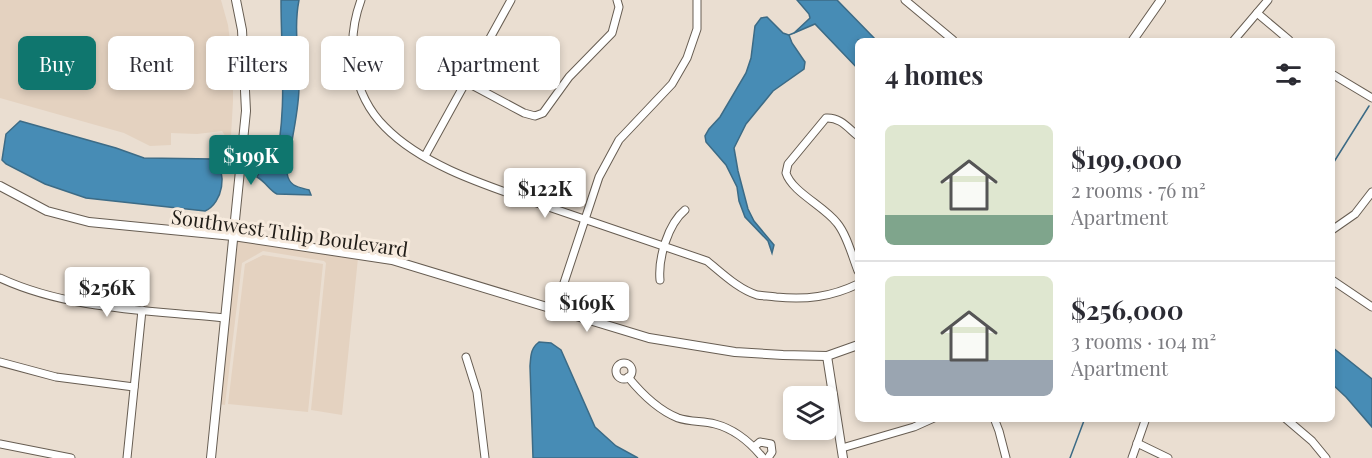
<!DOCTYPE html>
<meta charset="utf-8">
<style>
body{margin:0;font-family:"Playfair Display",serif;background:#f7f7f7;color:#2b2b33;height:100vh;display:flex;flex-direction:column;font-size:22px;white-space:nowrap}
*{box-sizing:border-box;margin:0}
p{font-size:20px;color:#7c7c81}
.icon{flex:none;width:33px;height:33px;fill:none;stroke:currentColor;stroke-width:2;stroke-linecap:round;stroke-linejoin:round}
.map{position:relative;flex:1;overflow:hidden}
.drawer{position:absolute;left:855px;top:38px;width:480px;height:384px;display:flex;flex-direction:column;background:#fff;border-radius:9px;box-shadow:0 3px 9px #0003}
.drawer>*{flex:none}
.top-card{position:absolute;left:18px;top:36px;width:570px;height:54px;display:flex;gap:12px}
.buttons{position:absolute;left:783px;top:386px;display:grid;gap:12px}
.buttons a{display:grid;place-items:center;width:54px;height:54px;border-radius:9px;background:#fff;box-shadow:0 3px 9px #0003;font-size:30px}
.price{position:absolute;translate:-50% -51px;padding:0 14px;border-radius:6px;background:#fff;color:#222;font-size:20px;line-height:39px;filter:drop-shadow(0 2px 3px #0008)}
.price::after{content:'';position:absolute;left:50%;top:36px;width:18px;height:14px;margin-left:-9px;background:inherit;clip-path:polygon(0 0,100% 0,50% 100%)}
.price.selected{background:#0f766e;color:#fff}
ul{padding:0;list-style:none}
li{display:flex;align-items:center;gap:18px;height:150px;padding:0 30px}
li+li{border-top:2px solid #e1e1e2}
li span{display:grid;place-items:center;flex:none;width:168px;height:120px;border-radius:9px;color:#555}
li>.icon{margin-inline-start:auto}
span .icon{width:72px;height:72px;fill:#fffc;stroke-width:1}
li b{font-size:26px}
h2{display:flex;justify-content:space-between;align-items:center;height:72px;padding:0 30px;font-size:26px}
.chip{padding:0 21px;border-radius:9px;background:#fff;box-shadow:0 3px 9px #0003;font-size:21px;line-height:54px}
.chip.selected{background:#0f766e;color:#fff}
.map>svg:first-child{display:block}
.built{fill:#e4d2c0}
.water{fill:#478cb5;stroke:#3c6b86;stroke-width:1.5}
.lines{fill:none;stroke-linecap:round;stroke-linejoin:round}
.stream{stroke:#3c6b86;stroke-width:1.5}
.minor-casing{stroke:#675d52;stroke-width:9}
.tertiary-casing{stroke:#675d52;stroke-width:10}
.minor{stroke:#fff;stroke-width:7}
.tertiary{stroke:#fff;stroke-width:8}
.labels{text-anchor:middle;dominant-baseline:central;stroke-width:6;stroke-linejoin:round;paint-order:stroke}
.street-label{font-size:20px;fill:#211d18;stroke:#f7ebde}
</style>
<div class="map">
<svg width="1372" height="458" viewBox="0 0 1372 458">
<rect width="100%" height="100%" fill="#eaded1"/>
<g class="built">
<path d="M0 0H221L228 25 233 65V101L230 154 224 150 226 137 222 131 197 134 171 133V145L150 146 124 133 0 98Z"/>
<path d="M235 240 358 258 342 415 311 410 326 263 324 261 263 251 242 263 225 405 219 404Z"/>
<path d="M263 255 323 264 308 412 228 404 245 264Z"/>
</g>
<g class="water">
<path d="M281 0H299C293 30 300 59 299 89 298 118 290 144 287 173 289 186 297 187 309 190L311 195 277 194C269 190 266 182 257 177L260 171H271L274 169C288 114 281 56 281 0Z"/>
<path d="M797 0H837L876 40H858V69L815 24 794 33 810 18 809 14Z"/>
<path d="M767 17 783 33 789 35 792 43 805 62 804 69 773 91 746 124 734 148 738 171 748 209 754 221 774 245 772 253 768 241 745 217 739 201 737 187 726 165 706 142 705 136 709 129 720 117 746 73 751 58 755 26 761 18Z"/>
<path d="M20 121 116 148 144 158 214 159C228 172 223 203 205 211L86 198 45 184 6 164 2 160 6 134Z"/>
<path d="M539 342 551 343 561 350 595 427 616 446 638 458H533L530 366C531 356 530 349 539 342Z"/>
<path d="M1332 347 1372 379V427L1346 397 1332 384Z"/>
</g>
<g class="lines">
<g class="stream">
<path d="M789 35 794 33"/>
<path d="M1332 165 1369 106"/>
<path d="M1070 458 1085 418"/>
</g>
<defs>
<g id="minor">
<path d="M361 0C345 43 352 94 385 127 422 165 485 185 534 202 592 222 649 241 707 261 722 273 738 289 757 295 763 296 770 296 776 297 806 300 831 297 858 284"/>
<path d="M905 0 953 40"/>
<path d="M1257 13 1289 40"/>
<path d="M1234 40 1268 0"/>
<path d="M356 74 382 67"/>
<path d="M1332 74 1372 98"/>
<path d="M466 82 524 113 535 116 543 113 569 77 612 33 619 7 617 0"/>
<path d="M858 136C848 128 840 117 826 118L788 164 786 173C792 192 824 206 837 223 847 235 852 256 858 271"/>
<path d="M425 156 511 0"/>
<path d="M1332 230 1355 214 1372 192"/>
<path d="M0 278C69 310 149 310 224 318"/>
<path d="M660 280C658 258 668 224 685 210"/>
<path d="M1332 280 1372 307"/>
<path d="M555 310 599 177 619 140 672 84 687 58 697 29V0"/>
<path d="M466 357 477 392 485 458"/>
<path d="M0 362 56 377 134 387"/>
<circle cx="624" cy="371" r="8"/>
<path d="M628 377C641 393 658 410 678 418 690 422 703 421 715 424 734 429 751 443 763 458"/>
<path d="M994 418 999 431 1006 458"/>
<path d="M1285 418 1312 441 1326 458"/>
<path d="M1137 443 1168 458"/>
<path d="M0 444 71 458"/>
<path d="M754 447 760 442 771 444 772 452 768 458"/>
<path d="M842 448 914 427 934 418"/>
<path d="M127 458 142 310"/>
<path d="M1132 458 1146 418"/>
</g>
<g id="tertiary">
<path d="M1133 40 1161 0"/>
<path d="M0 186 47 211 89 222 233 236 392 260 649 338 735 352 783 355 827 356 858 345"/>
<path d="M827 356 843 458"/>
<path d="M211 458 246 111 242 30 236 0"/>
</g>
</defs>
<use href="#minor" class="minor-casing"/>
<use href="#tertiary" class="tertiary-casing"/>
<use href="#minor" class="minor"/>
<use href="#tertiary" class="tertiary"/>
</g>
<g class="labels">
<g class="street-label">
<text transform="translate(290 232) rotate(8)">Southwest Tulip Boulevard</text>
</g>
</g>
</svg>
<div class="buttons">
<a><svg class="icon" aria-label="layers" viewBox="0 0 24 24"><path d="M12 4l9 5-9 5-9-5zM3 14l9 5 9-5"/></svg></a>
</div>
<b class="price selected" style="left:251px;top:186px">$199K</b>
<b class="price" style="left:545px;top:219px">$122K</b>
<b class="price" style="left:107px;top:318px">$256K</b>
<b class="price" style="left:587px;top:333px">$169K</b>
<div class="top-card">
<a class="chip selected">Buy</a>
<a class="chip">Rent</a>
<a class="chip">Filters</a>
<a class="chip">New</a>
<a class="chip">Apartment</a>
</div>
<section class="drawer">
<h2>4 homes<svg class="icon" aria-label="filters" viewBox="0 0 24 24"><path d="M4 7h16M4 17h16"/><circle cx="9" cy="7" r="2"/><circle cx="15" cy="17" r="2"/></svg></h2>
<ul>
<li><span style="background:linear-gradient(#dfe7d0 75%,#7fa58c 0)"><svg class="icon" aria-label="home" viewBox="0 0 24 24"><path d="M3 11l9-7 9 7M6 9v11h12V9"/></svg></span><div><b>$199,000</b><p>2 rooms · 76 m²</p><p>Apartment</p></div></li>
<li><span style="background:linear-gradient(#dfe7d0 70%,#9aa5b1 0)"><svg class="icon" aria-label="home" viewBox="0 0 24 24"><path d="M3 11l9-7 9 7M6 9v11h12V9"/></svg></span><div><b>$256,000</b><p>3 rooms · 104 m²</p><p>Apartment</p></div></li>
</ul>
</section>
</div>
